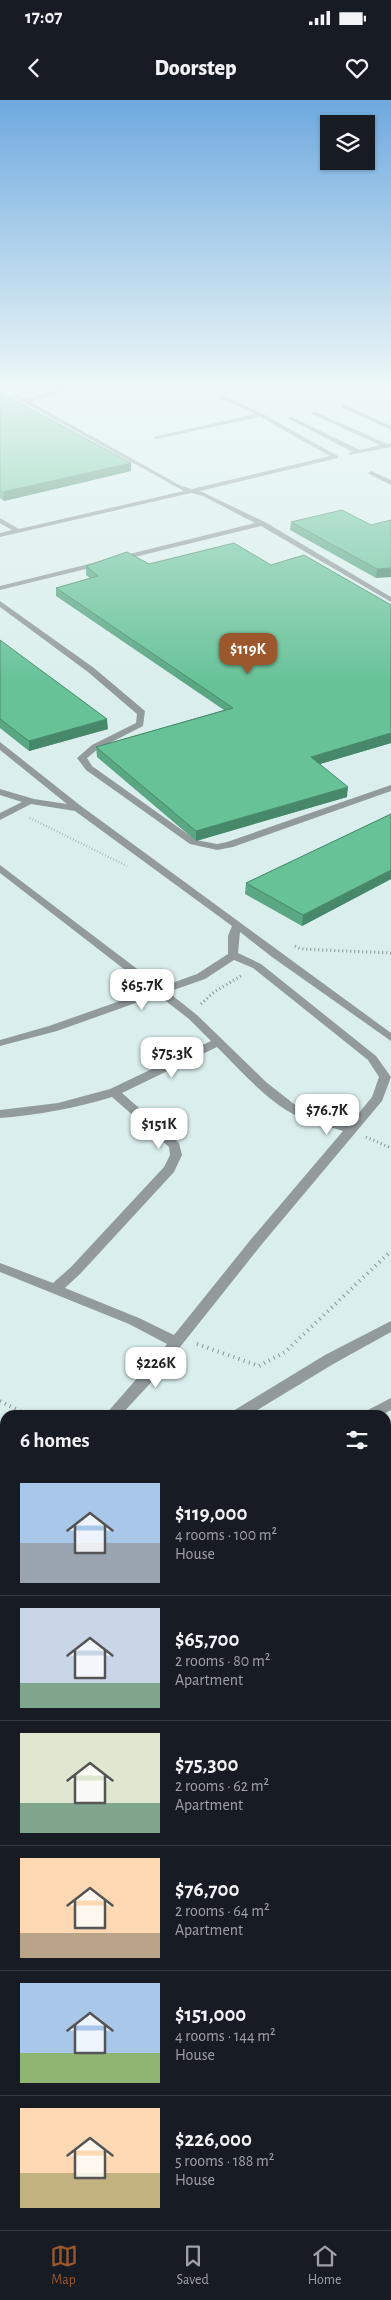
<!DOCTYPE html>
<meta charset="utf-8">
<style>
body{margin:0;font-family:"Alegreya Sans",sans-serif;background:#20242c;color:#f1f3f6;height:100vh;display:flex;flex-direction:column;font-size:19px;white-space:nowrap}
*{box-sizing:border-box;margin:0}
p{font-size:16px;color:#9ea1a6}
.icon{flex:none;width:28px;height:28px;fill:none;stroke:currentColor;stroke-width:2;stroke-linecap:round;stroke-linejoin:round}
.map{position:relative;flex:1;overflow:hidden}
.details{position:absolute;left:0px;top:1310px;width:391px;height:820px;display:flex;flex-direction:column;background:#171b24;border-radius:15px 15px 0 0;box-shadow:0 1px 4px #0004}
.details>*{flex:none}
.controls{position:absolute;left:320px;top:15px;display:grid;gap:10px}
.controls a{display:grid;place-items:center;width:55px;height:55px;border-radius:0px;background:#171b24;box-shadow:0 1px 4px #0004;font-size:25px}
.price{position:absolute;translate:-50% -42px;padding:0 11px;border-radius:10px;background:#fff;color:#222;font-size:16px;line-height:32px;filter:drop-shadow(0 1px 2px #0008)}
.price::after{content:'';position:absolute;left:50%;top:30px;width:15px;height:11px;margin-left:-8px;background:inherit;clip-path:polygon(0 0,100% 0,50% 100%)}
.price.on{background:#9d572d;color:#fff}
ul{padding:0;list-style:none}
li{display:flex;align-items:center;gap:15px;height:125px;padding:0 20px}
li+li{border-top:1px solid #363941}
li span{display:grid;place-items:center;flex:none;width:140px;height:100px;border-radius:0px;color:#555}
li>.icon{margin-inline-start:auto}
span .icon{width:60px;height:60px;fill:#fffc;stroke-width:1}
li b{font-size:21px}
h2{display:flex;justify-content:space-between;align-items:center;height:60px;padding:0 20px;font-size:21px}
.status{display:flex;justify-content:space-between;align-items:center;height:35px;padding:0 25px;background:#171b24;direction:ltr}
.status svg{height:14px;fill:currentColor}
header{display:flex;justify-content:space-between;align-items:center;height:65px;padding:0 20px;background:#171b24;font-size:22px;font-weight:800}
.tab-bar{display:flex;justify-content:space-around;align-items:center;height:70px;border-top:1px solid #363941;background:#171b24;font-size:14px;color:#9ea1a6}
.tab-bar a{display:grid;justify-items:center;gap:2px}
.tab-bar .on{color:#9d572d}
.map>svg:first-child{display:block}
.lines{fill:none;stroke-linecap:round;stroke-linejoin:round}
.path-far3{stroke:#879594;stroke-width:2.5;stroke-dasharray:0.5 2.5;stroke-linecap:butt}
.path-far2{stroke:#879594;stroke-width:3;stroke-dasharray:1 3;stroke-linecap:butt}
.path-far1{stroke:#879594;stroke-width:4;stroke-dasharray:1 4.5;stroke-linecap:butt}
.path{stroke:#879594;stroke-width:4.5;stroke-dasharray:2 5.5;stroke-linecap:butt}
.minor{fill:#929a9c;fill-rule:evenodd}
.wall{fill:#59a783}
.shaded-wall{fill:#48886a}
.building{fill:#67c298;stroke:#48886a}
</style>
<div class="status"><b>17:07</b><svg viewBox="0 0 49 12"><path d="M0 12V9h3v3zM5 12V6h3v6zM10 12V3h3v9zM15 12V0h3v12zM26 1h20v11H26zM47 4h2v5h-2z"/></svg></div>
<header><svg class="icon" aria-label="back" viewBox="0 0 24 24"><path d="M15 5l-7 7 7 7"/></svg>Doorstep<svg class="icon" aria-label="heart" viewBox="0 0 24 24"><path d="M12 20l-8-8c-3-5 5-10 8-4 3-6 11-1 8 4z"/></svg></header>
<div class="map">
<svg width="391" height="2130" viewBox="0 0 391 2130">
<rect width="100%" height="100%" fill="#daefed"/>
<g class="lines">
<path class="path-far3" d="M30 718 127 766"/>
<g class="path-far2">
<path d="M295 846 301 849 391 853"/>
<path d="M201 904 214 892 241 876"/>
<path d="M366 1037 391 1048"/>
</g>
<g class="path-far1">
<path d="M197 1244 259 1266 285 1252 391 1151"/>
<path d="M0 1301 27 1315"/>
<path d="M0 1520 5 1522"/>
</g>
<path class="path" d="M0 1622 5 1624"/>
<g class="minor">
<path d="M67 285H77L31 302 181 386 192 389 330 356 260 317 156 339 153 337 255 314 220 298 222 295 263 314 338 356V358L200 391 265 422 391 497V502L261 426 0 490V486L255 423 203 396 191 393 0 437V433L12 430 0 423V418L19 429 184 391 10 295 15 294 26 300Z"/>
<path d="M341 305H345L391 326V330L341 307Z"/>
<path d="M312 312H316L387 344 391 343V347L349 355V353L353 352 287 318 292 317 360 350 380 345 312 314Z"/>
<path d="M371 371 391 380V385L369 374 368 373Z"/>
<path d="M0 501 94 568 145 611 143 626 98 649 87 658 92 666 196 740 217 744 227 742 391 685V691L233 747 217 750 190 744 86 670 77 658 92 645 136 623 137 614 88 572 0 507Z"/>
<path d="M0 642 81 706 391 933V941L272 857 240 832 238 853 261 864 376 956 391 977 382 1001 262 1144 157 1276 121 1315H105L167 1244 129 1224 0 1172V1163L53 1183 71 1167 164 1067 170 1055 169 1047 112 997C76 1008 38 1015 0 1018V1010L58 1003 110 989 211 941 189 919 158 895 57 931 0 946V940L49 926 151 890 0 773V765L161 887 197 874 228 854V836L232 826 75 711 31 704 0 720V713L22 702 0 695V689L34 699 67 704 0 650ZM234 860 253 868 368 960 379 977 372 997 349 1025 319 1016 294 1004 266 982 197 915 168 892 205 879ZM217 947C239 969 260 993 286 1010 303 1021 324 1025 343 1031L252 1138 174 1235 139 1218 65 1188 81 1173 174 1072 182 1055 179 1043 122 993Z"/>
<path d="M391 1221V1232L335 1263 249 1315H231L233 1311 325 1255Z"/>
<path d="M391 1298V1310L382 1315H364L366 1311Z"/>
<path d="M5 1391V1403L0 1405V1393Z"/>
<path d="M386 1408 391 1409V1421L386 1420Z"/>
<path d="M386 1469 391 1470V1483L386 1482Z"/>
</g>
</g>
<g class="wall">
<path d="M0 292 131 371 4 401 0 398Z"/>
<path d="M391 420 376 478 290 430 291 422 371 425Z"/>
<path d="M149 464 271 465 391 505V643L320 664 347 697 196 741 97 657 96 647 224 610 56 496V488L90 478 86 475V466Z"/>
<path d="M0 540 108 629 29 651 0 628Z"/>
<path d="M391 714V779L302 826 245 794 246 783Z"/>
</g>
<g class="shaded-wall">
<path d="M131 363V371L4 401 3 392Z"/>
<path d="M391 468V477L376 478 377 469Z"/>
<path d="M107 619 108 629 29 651V641Z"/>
<path d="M391 633V643L310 667 311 657Z"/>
<path d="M348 687 347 697 196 741V731Z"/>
<path d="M391 770V779L302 826 303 815Z"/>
</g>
<g class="building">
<path d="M0 292 131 363 3 392 0 390Z"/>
<path d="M342 410 371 425 391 420V468L377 469 291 422Z"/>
<path d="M234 443 271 465 304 455 391 505V633L311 657 348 687 196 731 96 647 233 608 56 488 98 476 86 466 127 452 149 464Z"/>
<path d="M0 540 107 619 29 641 0 619Z"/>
<path d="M391 714V770L303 815 246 783Z"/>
</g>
<linearGradient id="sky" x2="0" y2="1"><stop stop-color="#6ea9df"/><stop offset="0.49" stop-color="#eef8f7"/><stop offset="1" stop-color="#eef8f7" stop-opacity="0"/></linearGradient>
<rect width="391" height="584" fill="url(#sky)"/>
</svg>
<div class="controls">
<a><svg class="icon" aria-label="layers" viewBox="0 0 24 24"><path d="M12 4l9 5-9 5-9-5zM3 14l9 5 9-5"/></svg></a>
</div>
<b class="price on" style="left:248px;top:575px">$119K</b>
<b class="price" style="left:142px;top:911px">$65.7K</b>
<b class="price" style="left:172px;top:979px">$75.3K</b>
<b class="price" style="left:327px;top:1036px">$76.7K</b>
<b class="price" style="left:159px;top:1050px">$151K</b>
<b class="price" style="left:156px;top:1289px">$226K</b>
<section class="details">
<h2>6 homes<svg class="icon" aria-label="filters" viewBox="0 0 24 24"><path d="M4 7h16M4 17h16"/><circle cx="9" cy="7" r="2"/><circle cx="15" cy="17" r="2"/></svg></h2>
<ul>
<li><span style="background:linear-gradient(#a9c7e8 60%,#9aa5b1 0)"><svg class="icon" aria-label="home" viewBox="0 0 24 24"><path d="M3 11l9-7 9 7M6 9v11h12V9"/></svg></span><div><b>$119,000</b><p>4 rooms · 100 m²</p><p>House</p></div></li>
<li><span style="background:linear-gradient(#c9d6e8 75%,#7fa58c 0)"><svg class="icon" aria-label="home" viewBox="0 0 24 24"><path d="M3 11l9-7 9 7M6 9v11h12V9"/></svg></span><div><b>$65,700</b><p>2 rooms · 80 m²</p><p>Apartment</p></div></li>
<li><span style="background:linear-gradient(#dfe7d0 70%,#7fa58c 0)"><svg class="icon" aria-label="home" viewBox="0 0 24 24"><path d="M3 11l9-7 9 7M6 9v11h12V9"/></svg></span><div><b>$75,300</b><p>2 rooms · 62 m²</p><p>Apartment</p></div></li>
<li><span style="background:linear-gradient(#ffd9b3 75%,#b9a48a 0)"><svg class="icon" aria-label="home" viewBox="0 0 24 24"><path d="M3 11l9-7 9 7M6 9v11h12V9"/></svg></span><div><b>$76,700</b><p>2 rooms · 64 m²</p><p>Apartment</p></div></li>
<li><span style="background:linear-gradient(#a9c7e8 70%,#8fb573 0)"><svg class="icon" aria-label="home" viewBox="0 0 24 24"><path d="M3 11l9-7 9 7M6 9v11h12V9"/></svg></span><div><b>$151,000</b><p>4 rooms · 144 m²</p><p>House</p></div></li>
<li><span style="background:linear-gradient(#ffd9b3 65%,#c2b280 0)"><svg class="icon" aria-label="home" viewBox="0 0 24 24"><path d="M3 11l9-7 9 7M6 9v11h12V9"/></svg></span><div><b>$226,000</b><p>5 rooms · 188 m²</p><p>House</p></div></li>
</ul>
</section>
</div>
<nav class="tab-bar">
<a class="on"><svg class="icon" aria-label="map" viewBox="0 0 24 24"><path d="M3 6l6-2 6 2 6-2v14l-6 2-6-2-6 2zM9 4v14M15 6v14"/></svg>Map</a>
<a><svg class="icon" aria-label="saved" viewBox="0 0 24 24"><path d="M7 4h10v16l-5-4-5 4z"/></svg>Saved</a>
<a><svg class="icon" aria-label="home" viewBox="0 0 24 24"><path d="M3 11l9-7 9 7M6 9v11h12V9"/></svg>Home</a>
</nav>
